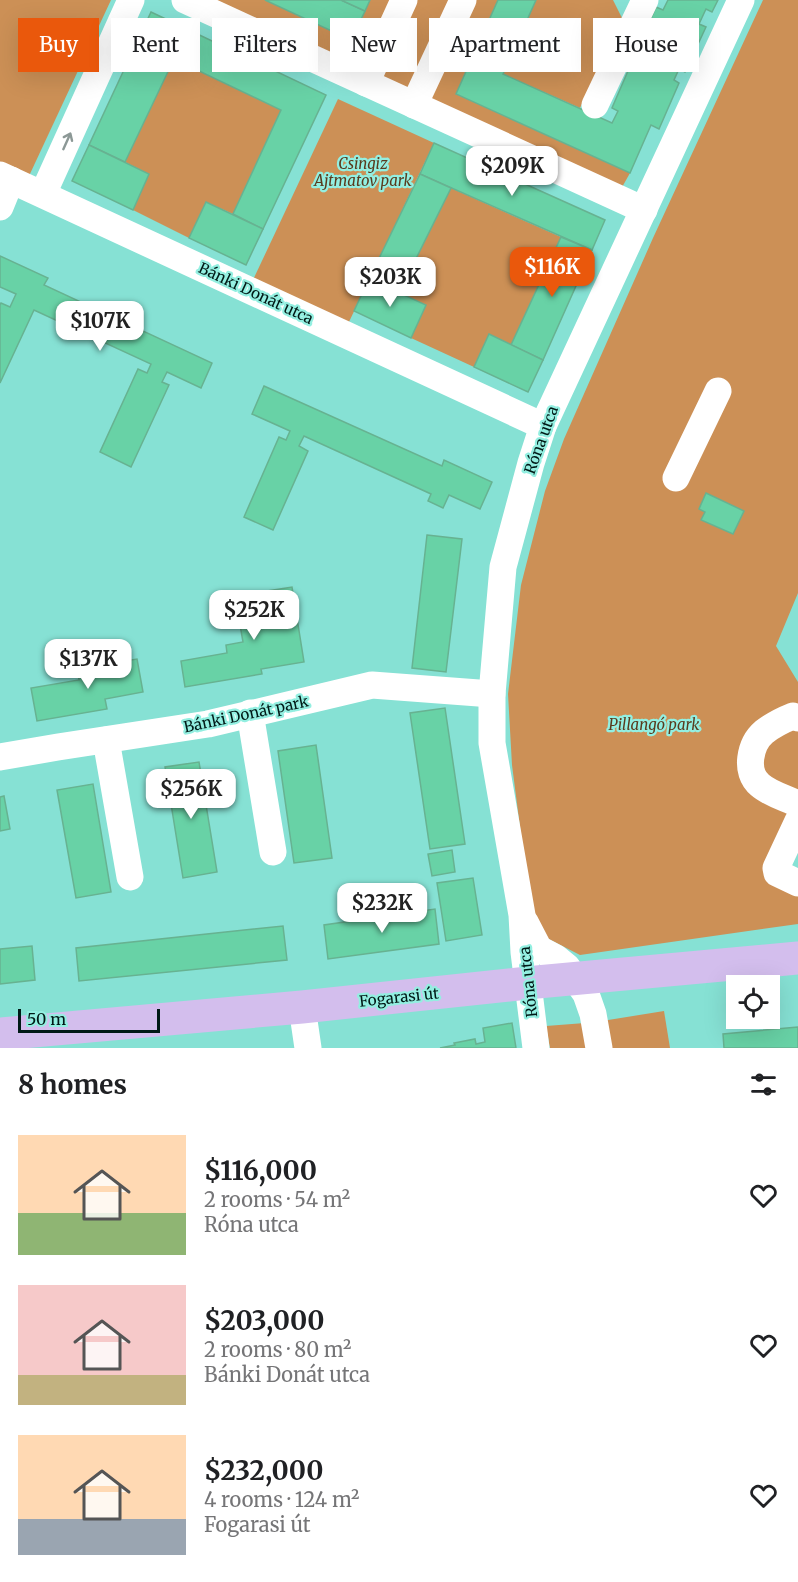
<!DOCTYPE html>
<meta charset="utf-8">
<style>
body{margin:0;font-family:Merriweather,serif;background:#f2f2f2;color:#202124;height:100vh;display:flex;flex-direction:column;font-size:22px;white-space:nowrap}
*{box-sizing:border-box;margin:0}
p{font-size:20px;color:#757577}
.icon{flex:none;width:33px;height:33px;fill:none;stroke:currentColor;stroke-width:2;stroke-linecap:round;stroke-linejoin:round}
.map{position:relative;height:1048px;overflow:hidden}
.drawer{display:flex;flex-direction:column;background:#fff;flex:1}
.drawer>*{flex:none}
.top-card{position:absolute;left:18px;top:18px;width:762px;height:54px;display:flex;gap:12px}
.tools{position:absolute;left:726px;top:975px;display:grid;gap:12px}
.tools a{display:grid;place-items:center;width:54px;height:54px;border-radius:0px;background:#fff;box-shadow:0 6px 24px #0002;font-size:30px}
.scale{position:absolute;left:18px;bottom:15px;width:142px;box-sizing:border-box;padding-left:6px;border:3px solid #001916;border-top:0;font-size:16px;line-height:21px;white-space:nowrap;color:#001916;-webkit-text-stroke:4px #93efe1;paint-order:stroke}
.price{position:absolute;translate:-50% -51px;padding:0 14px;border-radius:12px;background:#fff;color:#222;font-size:20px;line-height:39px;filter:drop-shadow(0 2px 3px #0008)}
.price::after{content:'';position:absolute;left:50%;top:36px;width:18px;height:14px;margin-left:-9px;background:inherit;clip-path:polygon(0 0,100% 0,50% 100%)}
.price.active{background:#ea580c;color:#fff}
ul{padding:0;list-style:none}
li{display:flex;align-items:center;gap:18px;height:150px;padding:0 18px}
li span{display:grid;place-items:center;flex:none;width:168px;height:120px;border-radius:0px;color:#555}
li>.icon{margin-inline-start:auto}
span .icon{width:72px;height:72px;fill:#fffc;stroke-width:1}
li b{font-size:26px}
h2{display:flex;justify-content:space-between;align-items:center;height:72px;padding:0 18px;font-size:26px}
.pill{padding:0 21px;border-radius:0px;background:#fff;box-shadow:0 6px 24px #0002;font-size:21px;line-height:54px}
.pill.active{background:#ea580c;color:#fff}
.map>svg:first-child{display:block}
.green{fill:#cc9056}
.building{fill:#68d2a6;stroke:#67b291;stroke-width:1.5}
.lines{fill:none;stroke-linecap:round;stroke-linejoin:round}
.minor{stroke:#fff;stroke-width:27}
.major{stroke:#d3beed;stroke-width:33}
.oneway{stroke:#8c9896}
.labels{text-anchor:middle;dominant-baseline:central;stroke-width:4.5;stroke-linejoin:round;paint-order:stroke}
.park-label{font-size:15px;font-style:italic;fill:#593b1e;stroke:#93efe1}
.street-label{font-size:15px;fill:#001916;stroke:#93efe1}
</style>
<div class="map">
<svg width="798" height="1048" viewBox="0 0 798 1048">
<rect width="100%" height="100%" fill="#86e1d4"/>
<g class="green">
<path d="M0 0H111L29 176 0 164Z"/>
<path d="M185 0H265L351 40 370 0H498L456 94 630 173 616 198Z"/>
<path d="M536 0H613L622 18 580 108 503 74Z"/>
<path d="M763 0H798V593L776 646 798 682V813L771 872 798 887V924L580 955 537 933 531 912 512 765 508 694 521 585 545 491 564 439 653 238Z"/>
<path d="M174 59 281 110 233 214 206 202 189 238 133 210 149 174 125 162Z"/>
<path d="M338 99 434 143 348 324 253 280Z"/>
<path d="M451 188 561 237 511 345 489 335 474 367 411 338 426 305 399 293Z"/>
<path d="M664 1011 670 1048H607L602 1021Z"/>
<path d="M585 1023 589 1048H550L546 1026Z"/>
</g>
<g class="building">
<path d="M265 0H341L365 11 351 40Z"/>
<path d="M341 0H370L365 11Z"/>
<path d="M498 0H536L503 74 612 123 618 111 612 108 631 64 637 67 644 53 637 50 656 7 663 10 668 0H718L712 12 706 9 699 24 706 27 685 72 679 69 674 80 679 83 659 129 651 125 630 173 456 94Z"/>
<path d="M151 12 326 95 263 229 233 214 281 110 174 59 125 162 89 145Z"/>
<path d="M434 143 605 220 592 250 420 174Z"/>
<path d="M89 145 149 174 133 210 72 181Z"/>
<path d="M420 174 451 188 399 293 369 279Z"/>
<path d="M206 202 263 229 246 265 189 238Z"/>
<path d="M561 237 592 250 543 360 511 345Z"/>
<path d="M0 256 48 278 44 285 212 363 201 388 167 372 162 382 169 385 131 467 100 452 138 369 147 373 151 364 34 310 0 383V305L1 303 10 307 16 294 0 287Z"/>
<path d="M369 279 426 305 411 338 354 311Z"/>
<path d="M489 334 543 360 528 392 474 367Z"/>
<path d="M264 386 442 466 444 460 492 482 480 509 449 495 443 508 428 501 431 494 304 436 299 446 308 451 273 530 244 517 279 437 286 440 290 431 252 414Z"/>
<path d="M706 493 744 511 733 534 701 520 705 512 699 509Z"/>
<path d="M427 535 462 539 446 672 412 668Z"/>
<path d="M292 587 304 662 261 669 262 674 185 687 181 661 227 653 226 645 243 642 235 596Z"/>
<path d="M137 659 143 692 105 699 107 709 37 721 31 688 79 680 77 665 99 662 100 665Z"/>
<path d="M445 708 465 844 430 849 410 713Z"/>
<path d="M316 745 332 858 294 863 278 751Z"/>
<path d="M199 762 217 872 183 878 165 767Z"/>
<path d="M93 784 111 892 76 898 57 790Z"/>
<path d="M4 796 10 829 0 831V797Z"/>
<path d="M452 850 455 872 432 876 428 854Z"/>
<path d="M473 878 482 935 446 941 437 883Z"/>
<path d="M435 909 439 944 328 959 324 925Z"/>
<path d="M283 926 287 960 79 981 76 948Z"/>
<path d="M32 946 35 980 0 984V949Z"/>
<path d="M512 1023 516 1048H440L455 1045 454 1043 475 1039 476 1044 485 1042 483 1028Z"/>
<path d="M798 1027V1048H724L723 1034Z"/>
</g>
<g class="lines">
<g class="minor">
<path d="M185 0 644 210"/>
<path d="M366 83 404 0"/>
<path d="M414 105 463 0"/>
<path d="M595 105 645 0"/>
<path d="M0 175 543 426"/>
<path d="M43 194 131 0"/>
<path d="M0 207 11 180"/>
<path d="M676 478 718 391"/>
<path d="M250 713 273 852"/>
<path d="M798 718 793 716C783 720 773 725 764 732 750 744 744 772 760 785 770 794 786 798 798 804"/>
<path d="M106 740 130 877"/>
<path d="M0 757 58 747 208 724 372 685 492 694"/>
<path d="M798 821 776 868 777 873 798 883"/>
<path d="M525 922 539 949 556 958 567 967 586 994 593 1014 599 1048"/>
<path d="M302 1007 308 1048"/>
<path d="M536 1048 524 952 522 915 492 743V694L503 567 531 463 543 426 741 0"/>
</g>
<path class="major" d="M0 1034 302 1007 537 982 798 958"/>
</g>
<defs><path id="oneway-shaft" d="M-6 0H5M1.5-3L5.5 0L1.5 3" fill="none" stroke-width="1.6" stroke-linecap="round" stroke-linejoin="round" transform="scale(1.5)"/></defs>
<use class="oneway" href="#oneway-shaft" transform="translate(67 141) rotate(-66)"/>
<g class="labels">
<g class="park-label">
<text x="363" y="163">Csingiz<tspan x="363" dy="17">Ajtmatov park</tspan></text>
<text x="654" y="724">Pillangó park</text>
</g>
<g class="street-label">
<text transform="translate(256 293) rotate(25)">Bánki Donát utca</text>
<text transform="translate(541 440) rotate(-70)">Róna utca</text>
<text transform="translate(246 714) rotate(-12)">Bánki Donát park</text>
<text transform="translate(528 982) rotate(-96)">Róna utca</text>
<text transform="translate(399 997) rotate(-6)">Fogarasi út</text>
</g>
</g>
</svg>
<div class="tools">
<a><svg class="icon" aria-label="locate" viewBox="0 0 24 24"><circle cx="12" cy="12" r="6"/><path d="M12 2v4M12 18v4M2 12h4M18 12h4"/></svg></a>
</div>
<div class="scale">50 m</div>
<b class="price" style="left:512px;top:197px">$209K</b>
<b class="price active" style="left:552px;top:298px">$116K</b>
<b class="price" style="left:390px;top:308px">$203K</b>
<b class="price" style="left:100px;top:352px">$107K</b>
<b class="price" style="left:254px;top:641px">$252K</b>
<b class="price" style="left:88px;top:690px">$137K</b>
<b class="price" style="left:191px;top:820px">$256K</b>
<b class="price" style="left:382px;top:934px">$232K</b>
<div class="top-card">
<a class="pill active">Buy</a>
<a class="pill">Rent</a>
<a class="pill">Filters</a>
<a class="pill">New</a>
<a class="pill">Apartment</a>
<a class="pill">House</a>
</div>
</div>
<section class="drawer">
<h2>8 homes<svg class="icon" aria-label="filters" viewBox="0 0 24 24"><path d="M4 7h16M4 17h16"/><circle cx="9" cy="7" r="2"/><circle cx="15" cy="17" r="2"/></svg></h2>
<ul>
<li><span style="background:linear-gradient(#ffd9b3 65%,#8fb573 0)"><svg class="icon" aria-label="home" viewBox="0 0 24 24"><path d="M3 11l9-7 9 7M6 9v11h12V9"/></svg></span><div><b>$116,000</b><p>2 rooms · 54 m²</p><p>Róna utca</p></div><svg class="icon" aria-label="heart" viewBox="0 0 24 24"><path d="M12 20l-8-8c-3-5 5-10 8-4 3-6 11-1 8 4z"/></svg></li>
<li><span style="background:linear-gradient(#f6c9c9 75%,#c2b280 0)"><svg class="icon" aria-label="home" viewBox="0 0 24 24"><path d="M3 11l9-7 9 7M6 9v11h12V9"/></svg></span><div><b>$203,000</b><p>2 rooms · 80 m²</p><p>Bánki Donát utca</p></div><svg class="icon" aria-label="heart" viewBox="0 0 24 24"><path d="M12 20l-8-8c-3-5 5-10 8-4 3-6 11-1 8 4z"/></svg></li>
<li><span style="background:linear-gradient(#ffd9b3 70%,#9aa5b1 0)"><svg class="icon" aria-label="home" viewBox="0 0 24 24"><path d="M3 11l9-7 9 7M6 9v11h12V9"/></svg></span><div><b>$232,000</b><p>4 rooms · 124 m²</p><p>Fogarasi út</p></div><svg class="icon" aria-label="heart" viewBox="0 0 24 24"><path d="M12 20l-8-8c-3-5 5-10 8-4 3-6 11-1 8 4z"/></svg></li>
</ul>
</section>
